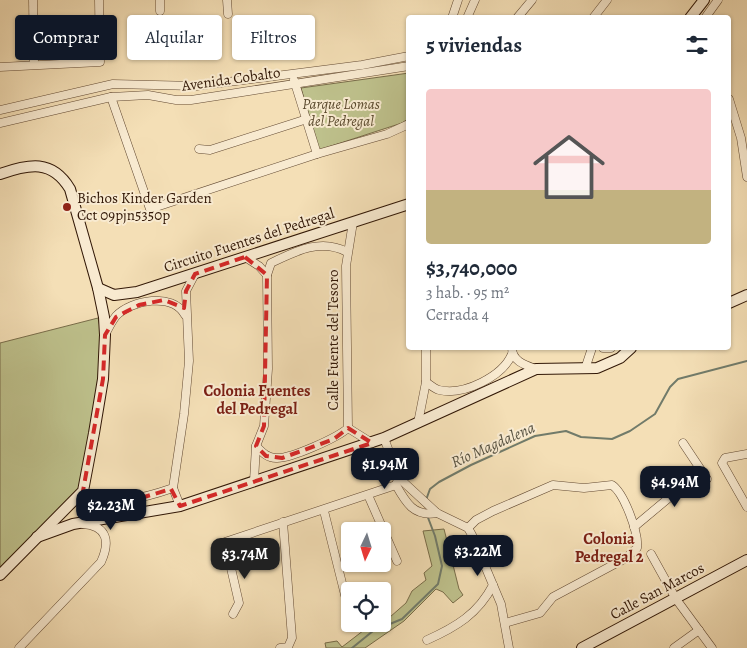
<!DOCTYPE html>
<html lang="es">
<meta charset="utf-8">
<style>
body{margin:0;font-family:Alegreya,serif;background:#f2f2f3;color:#1f2937;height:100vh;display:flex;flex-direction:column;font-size:19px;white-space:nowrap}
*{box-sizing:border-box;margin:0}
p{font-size:16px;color:#747a83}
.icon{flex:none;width:28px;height:28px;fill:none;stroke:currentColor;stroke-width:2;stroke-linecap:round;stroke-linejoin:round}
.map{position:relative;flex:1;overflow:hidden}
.side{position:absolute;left:406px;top:15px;width:325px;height:335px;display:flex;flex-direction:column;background:#fff;border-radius:5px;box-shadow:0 1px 4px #0004}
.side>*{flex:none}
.top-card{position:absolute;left:15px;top:15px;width:316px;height:45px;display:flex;gap:10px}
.needle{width:32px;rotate:184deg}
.buttons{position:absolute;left:341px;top:522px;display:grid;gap:10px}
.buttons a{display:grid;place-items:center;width:50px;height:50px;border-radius:5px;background:#fff;box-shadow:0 1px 4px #0004;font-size:25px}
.price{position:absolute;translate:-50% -42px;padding:0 11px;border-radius:10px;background:#111827;color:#fff;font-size:16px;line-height:32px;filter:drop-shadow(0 1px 2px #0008)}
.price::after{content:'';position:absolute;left:50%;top:30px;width:15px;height:11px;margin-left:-8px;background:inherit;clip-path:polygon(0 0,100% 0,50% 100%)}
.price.selected{background:#222;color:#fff}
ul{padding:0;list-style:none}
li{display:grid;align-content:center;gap:10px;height:265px;padding:0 20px}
li span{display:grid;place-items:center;height:155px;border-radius:5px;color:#555}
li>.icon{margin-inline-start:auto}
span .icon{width:90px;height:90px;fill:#fffc;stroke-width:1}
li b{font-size:21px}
h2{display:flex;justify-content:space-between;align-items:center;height:60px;padding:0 20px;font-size:21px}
.tag{padding:0 18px;border-radius:5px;background:#fff;box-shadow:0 1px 4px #0004;font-size:18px;line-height:45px}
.tag.selected{background:#111827;color:#fff}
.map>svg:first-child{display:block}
.green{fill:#bec18c;stroke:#786c49}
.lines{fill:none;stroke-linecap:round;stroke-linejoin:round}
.stream{stroke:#717b6a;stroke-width:2}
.street-casing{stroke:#624932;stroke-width:9}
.secondary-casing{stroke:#311706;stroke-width:12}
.street{stroke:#f8ead0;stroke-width:8}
.secondary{stroke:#f8ead0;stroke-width:10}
.marked{fill:none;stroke:#d62828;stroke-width:4;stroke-dasharray:10 6;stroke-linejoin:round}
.poi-dot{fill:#8f2418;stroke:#f8ead0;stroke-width:2}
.labels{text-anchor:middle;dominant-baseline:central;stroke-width:4;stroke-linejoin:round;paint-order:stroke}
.street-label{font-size:15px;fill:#311706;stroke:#f8ead0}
.park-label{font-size:15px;font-style:italic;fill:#5b4a2e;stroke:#f8ead0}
.poi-label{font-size:15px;fill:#311706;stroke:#f8ead0;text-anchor:start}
.neighbourhood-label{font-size:16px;font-weight:bold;fill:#7a1f14;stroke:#f8ead0}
.water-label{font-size:16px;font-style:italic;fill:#565140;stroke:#f8ead0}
</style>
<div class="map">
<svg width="747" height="648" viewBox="0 0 747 648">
<rect width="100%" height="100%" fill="#f4dfb6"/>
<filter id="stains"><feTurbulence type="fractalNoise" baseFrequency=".004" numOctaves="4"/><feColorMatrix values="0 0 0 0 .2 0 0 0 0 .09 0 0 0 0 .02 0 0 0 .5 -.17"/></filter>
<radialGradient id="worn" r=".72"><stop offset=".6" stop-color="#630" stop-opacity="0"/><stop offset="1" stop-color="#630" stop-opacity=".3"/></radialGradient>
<g class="green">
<path d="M409 73V118L402 123 319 150 301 88Z"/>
<path d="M98 318 102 336 103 379 83 491 0 575V343Z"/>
<path d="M444 529 459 589 463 595 453 603 443 592 436 589 404 621 365 648H326L325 643 337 641 342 647 368 627 367 624H382L406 603 412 591 426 580 424 573 432 566 423 531Z"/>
</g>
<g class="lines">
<g class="stream">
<path d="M426 500 430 489 439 482 471 465 535 436 566 431 581 437 612 439 630 431 655 414 670 387 678 379 747 361"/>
<path d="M352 648 373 631 402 619 438 584 442 566 435 536 427 515"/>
</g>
<defs>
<g id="street">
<path d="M33 0 34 64"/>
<path d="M227 0 228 14"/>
<path d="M160 11V0"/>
<path d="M452 18 458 0"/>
<path d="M467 18 475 0"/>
<path d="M517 18 532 0"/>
<path d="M593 18 607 0"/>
<path d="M705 18 718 0"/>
<path d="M0 67 100 62 99 0"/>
<path d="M294 80 317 154"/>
<path d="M111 97 150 209 317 154 387 134 409 124"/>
<path d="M729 99 741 138 747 177"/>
<path d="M0 110 113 84 196 86 362 65 409 56"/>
<path d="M0 123 111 97 148 95 176 100H191L409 66"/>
<path d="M199 149 210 150 307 119"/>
<path d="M245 257 259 266 267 275 268 369 264 426 256 446 254 481"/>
<path d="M267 275 271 263C296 251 321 238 347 252"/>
<path d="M106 333C109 327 112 321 116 316 131 300 173 292 185 315"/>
<path d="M512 348C512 361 525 365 536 369"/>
<path d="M603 348H611"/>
<path d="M585 369 592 348"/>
<path d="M426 382C430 385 435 389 439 390 464 396 503 376 512 354"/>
<path d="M418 423 426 382V348"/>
<path d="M348 428 372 443"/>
<path d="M384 438 399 478 437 513 468 528 472 535 501 604 509 648"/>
<path d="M683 443 707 479"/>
<path d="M256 446C262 452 267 458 276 458 290 459 337 438 348 428L346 266 353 222"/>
<path d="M747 454 725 458 722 463 747 507"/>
<path d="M397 482 396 485C406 503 414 517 437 513"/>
<path d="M83 491C110 508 144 498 173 488"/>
<path d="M368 495 397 561"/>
<path d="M180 506 173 488 184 414 189 361 186 291 195 274"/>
<path d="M324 511 346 599"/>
<path d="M634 527 701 471"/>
<path d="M468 528 476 520 493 511 553 485 584 488 612 485C624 493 639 533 637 548L626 558 553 597 540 613 505 623"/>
<path d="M651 554 676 599 712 648"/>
<path d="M233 614 239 603 225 542 396 485"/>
<path d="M427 640C456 627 478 614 493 585"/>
<path d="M19 648 101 562C110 542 108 526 83 524"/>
<path d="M280 648 288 647 292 638 283 522"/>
<path d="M674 648 699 630"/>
</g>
<g id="secondary">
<path d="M690 18 704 0"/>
<path d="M0 174C29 164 52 159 70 189L98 288 104 317 105 335 103 379 94 433 83 491 0 575"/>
<path d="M98 288 114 295 137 292 409 204"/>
<path d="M729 303 747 295"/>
<path d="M37 537 73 524 180 506 384 438 536 369 597 368 620 358 631 348"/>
<path d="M582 648 747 560"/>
</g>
</defs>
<use href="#street" class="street-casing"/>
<use href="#secondary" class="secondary-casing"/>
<use href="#street" class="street"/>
<use href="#secondary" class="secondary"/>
</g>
<path class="marked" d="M245 257 267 275 264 426 256 446 266 456 282 458 334 439 348 428 372 443 180 506 171 489 134 500 94 498 83 491 103 379 105 335 116 317 139 305 164 300 184 308 186 291 195 274Z"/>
<circle class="poi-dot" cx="67" cy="207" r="5"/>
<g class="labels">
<g class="street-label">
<text transform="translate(231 79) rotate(-8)">Avenida Cobalto</text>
<text transform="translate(249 240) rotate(-18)">Circuito Fuentes del Pedregal</text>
<text transform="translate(333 340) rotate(-90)">Calle Fuente del Tesoro</text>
<text transform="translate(657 591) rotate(-28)">Calle San Marcos</text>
</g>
<g class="park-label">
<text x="341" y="104">Parque Lomas<tspan x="341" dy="17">del Pedregal</tspan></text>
</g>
<g class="poi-label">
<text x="77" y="198">Bichos Kinder Garden<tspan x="77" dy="17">Cct 09pjn5350p</tspan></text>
</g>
<g class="neighbourhood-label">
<text x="257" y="391">Colonia Fuentes<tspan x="257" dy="18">del Pedregal</tspan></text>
<text x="609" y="539">Colonia<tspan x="609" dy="18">Pedregal 2</tspan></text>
</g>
<g class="water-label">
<text transform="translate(493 445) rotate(-24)">Río Magdalena</text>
</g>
</g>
<rect width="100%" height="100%" filter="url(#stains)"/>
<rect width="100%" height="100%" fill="url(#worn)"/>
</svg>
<div class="buttons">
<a><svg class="needle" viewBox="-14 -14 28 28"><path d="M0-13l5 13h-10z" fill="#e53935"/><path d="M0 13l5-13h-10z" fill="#747a83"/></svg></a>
<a><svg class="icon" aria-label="locate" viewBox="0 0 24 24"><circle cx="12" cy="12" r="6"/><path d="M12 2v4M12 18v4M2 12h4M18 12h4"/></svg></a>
</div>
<b class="price" style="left:385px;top:490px">$1.94M</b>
<b class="price" style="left:675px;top:508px">$4.94M</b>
<b class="price" style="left:111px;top:531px">$2.23M</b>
<b class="price" style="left:478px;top:577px">$3.22M</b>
<b class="price selected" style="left:245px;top:580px">$3.74M</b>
<div class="top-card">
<a class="tag selected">Comprar</a>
<a class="tag">Alquilar</a>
<a class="tag">Filtros</a>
</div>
<section class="side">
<h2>5 viviendas<svg class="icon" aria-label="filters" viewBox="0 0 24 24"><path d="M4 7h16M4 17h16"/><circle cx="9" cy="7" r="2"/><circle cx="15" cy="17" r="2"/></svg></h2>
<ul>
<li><span style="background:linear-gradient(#f6c9c9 65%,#c2b280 0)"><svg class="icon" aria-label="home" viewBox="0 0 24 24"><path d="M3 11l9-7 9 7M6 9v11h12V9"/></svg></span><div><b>$3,740,000</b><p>3 hab. · 95 m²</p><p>Cerrada 4</p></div></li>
</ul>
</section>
</div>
